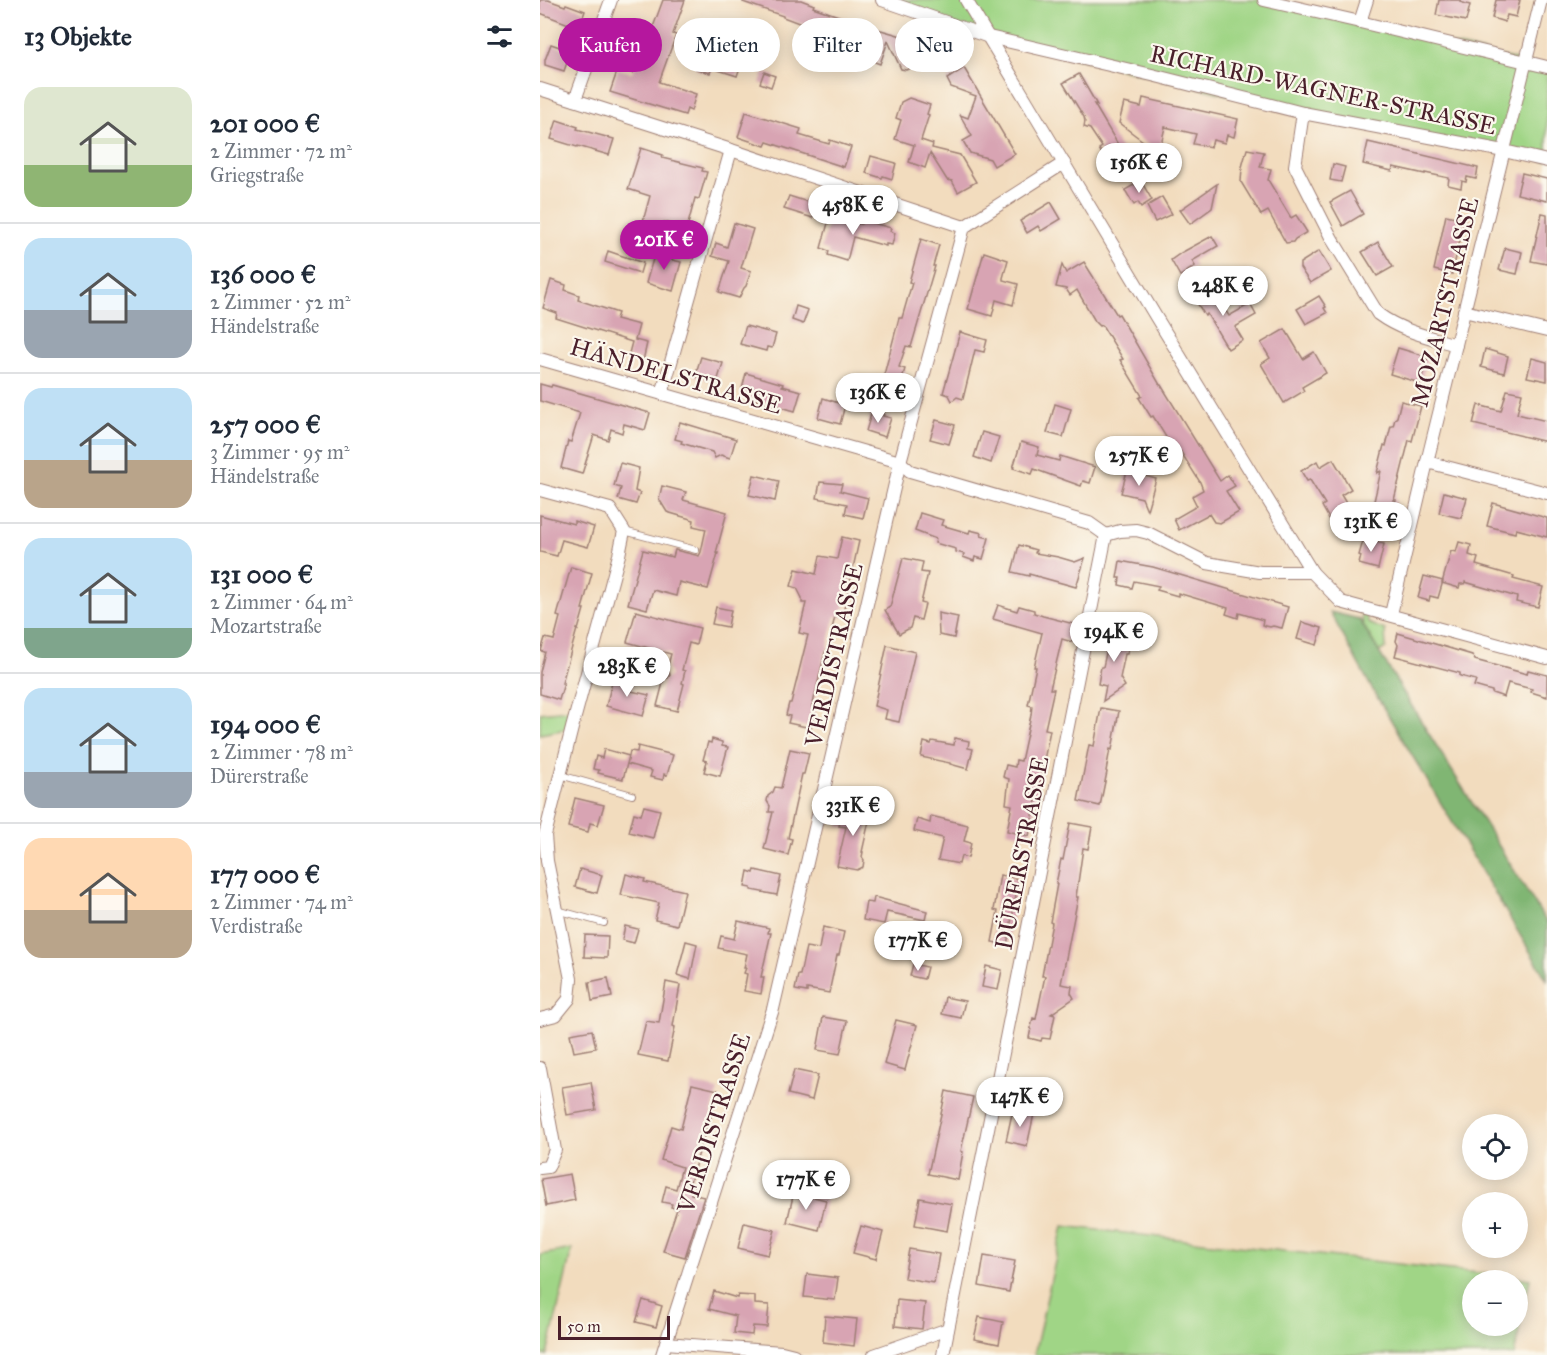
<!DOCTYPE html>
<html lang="de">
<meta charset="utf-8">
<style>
body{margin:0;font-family:"IM FELL Great Primer",serif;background:#f2f2f3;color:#1f2937;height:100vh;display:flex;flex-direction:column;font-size:22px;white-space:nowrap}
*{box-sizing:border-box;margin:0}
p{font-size:20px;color:#747a83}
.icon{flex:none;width:33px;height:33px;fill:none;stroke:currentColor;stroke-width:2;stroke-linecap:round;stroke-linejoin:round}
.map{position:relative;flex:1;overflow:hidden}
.drawer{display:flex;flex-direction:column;background:#fff;width:540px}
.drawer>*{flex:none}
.top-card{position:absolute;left:18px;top:18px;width:570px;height:54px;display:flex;gap:12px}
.buttons{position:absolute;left:922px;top:1114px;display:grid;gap:12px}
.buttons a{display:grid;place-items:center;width:66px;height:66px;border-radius:50%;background:#fff;box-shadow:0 3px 15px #0003;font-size:30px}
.scale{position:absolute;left:18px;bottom:15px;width:112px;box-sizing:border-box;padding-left:6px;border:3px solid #4a1f2b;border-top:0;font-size:16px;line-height:21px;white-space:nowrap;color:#4a1f2b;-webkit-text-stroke:4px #fbf7ec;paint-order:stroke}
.price{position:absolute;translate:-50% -51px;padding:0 14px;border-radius:21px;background:#fff;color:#222;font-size:20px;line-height:39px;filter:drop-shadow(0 2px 3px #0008)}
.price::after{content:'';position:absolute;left:50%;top:36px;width:18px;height:14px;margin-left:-9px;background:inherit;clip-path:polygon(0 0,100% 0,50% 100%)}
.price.selected{background:#b5179e;color:#fff}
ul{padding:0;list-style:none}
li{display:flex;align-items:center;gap:18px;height:150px;padding:0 24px}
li+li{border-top:2px solid #e0e1e3}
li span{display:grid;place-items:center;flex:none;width:168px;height:120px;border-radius:18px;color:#555}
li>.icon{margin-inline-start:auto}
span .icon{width:72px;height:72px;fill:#fffc;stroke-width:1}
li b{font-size:26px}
h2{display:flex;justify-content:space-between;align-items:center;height:72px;padding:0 24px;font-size:26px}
.pill{padding:0 21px;border-radius:27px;background:#fff;box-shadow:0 3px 15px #0003;font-size:21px;line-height:54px}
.pill.selected{background:#b5179e;color:#fff}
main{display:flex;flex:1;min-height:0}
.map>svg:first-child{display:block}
.green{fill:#a0d586;stroke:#757a58;stroke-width:1.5;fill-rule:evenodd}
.forest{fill:#80b673;stroke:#656a4f;stroke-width:1.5}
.building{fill:#d8a4b3}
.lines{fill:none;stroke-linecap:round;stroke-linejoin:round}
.service-casing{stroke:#9e7e74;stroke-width:8}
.minor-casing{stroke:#9e7e74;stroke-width:14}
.service{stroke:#fff;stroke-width:6}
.minor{stroke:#fff;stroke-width:12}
.labels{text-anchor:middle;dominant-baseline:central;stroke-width:4.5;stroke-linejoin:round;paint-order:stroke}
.street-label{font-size:24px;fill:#4a1f2b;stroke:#fbf7ec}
</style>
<main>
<section class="drawer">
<h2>13 Objekte<svg class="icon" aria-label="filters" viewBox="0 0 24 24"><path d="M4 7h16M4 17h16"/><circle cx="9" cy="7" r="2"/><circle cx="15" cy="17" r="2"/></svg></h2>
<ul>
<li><span style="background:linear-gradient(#dfe7d0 65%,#8fb573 0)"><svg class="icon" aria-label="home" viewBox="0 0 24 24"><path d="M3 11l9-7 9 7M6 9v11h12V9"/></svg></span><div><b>201 000 €</b><p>2 Zimmer · 72 m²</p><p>Griegstraße</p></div></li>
<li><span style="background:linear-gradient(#bfe0f5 60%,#9aa5b1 0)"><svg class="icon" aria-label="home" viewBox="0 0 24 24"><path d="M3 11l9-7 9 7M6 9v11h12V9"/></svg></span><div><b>136 000 €</b><p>2 Zimmer · 52 m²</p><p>Händelstraße</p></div></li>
<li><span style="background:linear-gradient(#bfe0f5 60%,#b9a48a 0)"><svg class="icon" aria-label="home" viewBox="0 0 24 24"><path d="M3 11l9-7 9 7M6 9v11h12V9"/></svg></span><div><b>257 000 €</b><p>3 Zimmer · 95 m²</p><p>Händelstraße</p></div></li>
<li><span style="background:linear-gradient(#bfe0f5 75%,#7fa58c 0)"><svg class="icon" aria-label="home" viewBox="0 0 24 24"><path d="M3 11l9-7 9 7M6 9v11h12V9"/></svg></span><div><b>131 000 €</b><p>2 Zimmer · 64 m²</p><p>Mozartstraße</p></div></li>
<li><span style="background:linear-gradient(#bfe0f5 70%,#9aa5b1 0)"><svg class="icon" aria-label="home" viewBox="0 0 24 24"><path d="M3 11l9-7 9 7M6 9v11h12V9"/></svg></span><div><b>194 000 €</b><p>2 Zimmer · 78 m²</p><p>Dürerstraße</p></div></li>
<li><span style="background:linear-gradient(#ffd9b3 60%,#b9a48a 0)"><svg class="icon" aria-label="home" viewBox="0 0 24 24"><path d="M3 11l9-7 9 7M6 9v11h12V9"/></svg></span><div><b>177 000 €</b><p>2 Zimmer · 74 m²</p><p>Verdistraße</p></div></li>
</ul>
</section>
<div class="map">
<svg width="1007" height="1355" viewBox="0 0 1007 1355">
<rect width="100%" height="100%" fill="#fbf7ec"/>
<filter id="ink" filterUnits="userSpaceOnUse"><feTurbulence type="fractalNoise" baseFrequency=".0167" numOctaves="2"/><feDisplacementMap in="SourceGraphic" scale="12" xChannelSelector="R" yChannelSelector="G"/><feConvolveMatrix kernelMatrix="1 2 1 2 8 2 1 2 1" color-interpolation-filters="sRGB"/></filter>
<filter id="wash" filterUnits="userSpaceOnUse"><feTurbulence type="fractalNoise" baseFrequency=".008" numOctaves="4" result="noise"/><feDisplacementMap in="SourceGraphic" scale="24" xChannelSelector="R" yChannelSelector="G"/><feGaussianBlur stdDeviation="1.35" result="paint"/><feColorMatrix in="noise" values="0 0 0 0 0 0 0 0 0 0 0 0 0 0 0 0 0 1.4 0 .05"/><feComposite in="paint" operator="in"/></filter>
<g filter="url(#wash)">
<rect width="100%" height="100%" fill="#f2dcbe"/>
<g class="green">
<path d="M342 0H724L1007 67V161L763 113 449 37Z"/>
<path d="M821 610 826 611 828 623 845 630 846 648 839 652 823 625Z"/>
<path d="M37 709 32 728 0 734V713Z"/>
<path d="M523 1226 990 1279 974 1355H494ZM933 1281H978V1326H933Z"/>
<path d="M32 1249 7 1355H0V1255Z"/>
</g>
<path class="forest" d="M790 612 819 619 876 713 1007 923V980L831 687Z"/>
<g id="blocks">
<g class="building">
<path d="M0 0H8L25 6 26 4 45 11 39 28 0 13Z"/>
<path d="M123 0H145L133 34 136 35 119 82 156 94 151 111 147 109 145 115 70 92 78 69 92 73 104 36 109 38Z"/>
<path d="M204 0H261L274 5 273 7 324 25 382 42 387 45 383 59 378 57 374 67 366 70 361 69 348 41 340 64 327 59 330 51 317 47V45L243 17V16L203 2Z"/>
<path d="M899 0H921L920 2 930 5 926 21 896 15Z"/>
<path d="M956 0H980L976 17 967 15 965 22 952 18Z"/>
<path d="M11 44 31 51 24 71 5 65V60Z"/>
<path d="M163 47 203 59 197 76 172 68 170 73 156 69Z"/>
<path d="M424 68 475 154 454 166 450 159 430 153 423 141 432 136 420 115 428 118 436 96 411 87 407 79Z"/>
<path d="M224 72 235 76 231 87 220 83Z"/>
<path d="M539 74 557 105 554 104 586 158 570 167 559 149 562 147 550 129 544 127 545 121 544 117 523 83Z"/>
<path d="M369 98 390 105 387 114 389 115 381 140 393 144 392 148 420 155 436 182 418 192 412 181 407 180 390 153 385 168 369 162 374 145 355 139 361 120 356 118 361 102Z"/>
<path d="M603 98 698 119 694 137 687 135 685 143 673 140 671 147 653 144 656 134 625 127 619 153 579 123 584 103 601 107Z"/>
<path d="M206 112 261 129 259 135 289 144 290 140 311 147 304 167 227 142 225 146 198 137Z"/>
<path d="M17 120 38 127 37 129 74 139 69 155 38 146 37 147 11 139Z"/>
<path d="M828 142 938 168 936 179 927 177 926 182 922 181 921 188 908 185 909 178 885 173V174L853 167 852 171 823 164Z"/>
<path d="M101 148 123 155 122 158 163 168 162 171 167 172 159 199 155 198 147 228 124 222 117 246 106 243 108 234 100 232 110 196 88 189Z"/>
<path d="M707 149 724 152 720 167 731 169 728 180 751 218 756 215 767 232 755 239 753 242 746 243 728 211 721 215 701 182 702 167Z"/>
<path d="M331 156 356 163 352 179 343 176 342 178 326 173Z"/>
<path d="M621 156 634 167 625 178 612 167Z"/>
<path d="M793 164 805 167 801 182 790 180Z"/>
<path d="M982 173 1007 179V201L977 194Z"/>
<path d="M601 181 612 200 601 207 598 202 594 205 585 190Z"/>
<path d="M677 184 672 208 650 224 640 210Z"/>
<path d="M810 191 823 214 803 226 790 202Z"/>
<path d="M249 196 277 205 273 218 244 209Z"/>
<path d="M622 197 632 214 615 222 607 206Z"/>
<path d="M511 202 521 219 501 231 498 226 487 233 480 221Z"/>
<path d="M1002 213 1007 214V264L991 261Z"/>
<path d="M906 215 925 219 912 274 894 270Z"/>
<path d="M290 216 321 224 322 220 351 228 350 231 355 233 352 245 346 244V246L313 237 307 261 288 255 289 251 281 248Z"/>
<path d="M194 223 213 229 201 268 211 271 206 286 204 288 199 298 179 292 189 261 172 256 176 243 187 247Z"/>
<path d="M672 236 678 246 652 261 655 266 640 276 631 260 641 253Z"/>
<path d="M381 239 399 245 393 266H395L371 347 366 346 359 367 365 369 358 391 351 389 348 391 346 388 341 386 359 318H362L372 283 369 282Z"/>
<path d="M838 242 853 267 837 276 822 252Z"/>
<path d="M965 248 982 252 977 274 959 270Z"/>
<path d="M116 249 134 254 132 260 141 262 133 291 106 283Z"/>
<path d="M68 251 103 263 100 273 65 262Z"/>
<path d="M779 251 791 271 770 283 760 268V263Z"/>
<path d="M444 252 468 260 463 278V280L478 284 473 305 456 300 452 316 428 309Z"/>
<path d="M544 262 577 315 579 314 620 385H621L680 481 688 475 695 486 686 491 699 512 680 523 674 522 669 514 639 530 634 519 657 506 652 496 663 490 660 482 641 452 637 455 613 416 611 417 599 398 602 396 580 360 583 359 562 325 560 326 555 321 537 290 530 295 526 289 516 287 522 265 526 273Z"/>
<path d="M11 280 26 285 25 290 39 295 38 300 78 313 76 319 99 325 95 340 107 343 103 361 88 357 92 342 16 318 17 313 3 308Z"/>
<path d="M670 286 689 316 710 304 716 315 695 327 703 340 688 349 667 314 665 316 653 296Z"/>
<path d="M779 296 786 307 784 308 787 313 766 324 757 309Z"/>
<path d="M256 306 268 310 263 324 252 320Z"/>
<path d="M206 326 236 334 232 348 227 347 226 351 200 344Z"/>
<path d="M745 329 763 359 774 352 786 373 762 387 764 391 744 403 721 364 730 358 721 343Z"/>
<path d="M420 332 447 340 444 352 435 350 423 399 417 397 412 401 409 395 403 393Z"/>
<path d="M858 348 888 357 880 383 850 374Z"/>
<path d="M945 349 968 356 964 373 941 367Z"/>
<path d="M161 357 183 363 177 382 155 376Z"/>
<path d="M992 358 1007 362V381L987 377Z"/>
<path d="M206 373 243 384 242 386 261 391 255 411 206 397 202 389Z"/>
<path d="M0 384 11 387 12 385 110 413 105 430 84 424 82 433 71 429 68 440 54 435 42 474 21 468 28 441 31 442 40 413 0 401Z"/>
<path d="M967 390 982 393 977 414 1007 421V442L933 424 938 405 961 411Z"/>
<path d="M283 398 305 405 300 424 278 418Z"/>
<path d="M861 401 881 406 872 441 869 440 854 500H856L852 519 831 514 841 471 837 473 844 445 846 446 851 426H853L855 419 857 417Z"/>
<path d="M515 404 531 409 523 437 507 433Z"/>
<path d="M332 411 344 414 343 416 351 418 345 437 326 431Z"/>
<path d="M396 420 415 425 409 444 390 439Z"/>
<path d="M140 422 196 439 190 458 181 455 175 458 172 452 141 443 142 441 135 439Z"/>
<path d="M442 432 459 437 451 463 434 457Z"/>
<path d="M481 442 499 447 497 455 519 461 520 456 555 467 550 483 543 481 541 486 494 469 492 474 473 468Z"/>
<path d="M793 459 811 489 801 495 812 513 792 524 782 506 785 504 770 480 767 481 761 471 777 461 780 467Z"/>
<path d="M80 463 99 468 95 491 100 493 96 504 78 499 81 488 74 486Z"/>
<path d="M587 471 616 479 607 510 602 498 581 493Z"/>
<path d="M214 475 239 481 235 501 209 495Z"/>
<path d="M280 482 302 484 300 491 328 498 323 518 305 514 307 504 277 498Z"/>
<path d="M122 486 146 492 143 500 187 512 176 553H178L168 589 139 582 136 596 113 590 107 609 88 604 103 550 133 557 135 550 159 556 161 552 166 529 153 526 154 520 127 512 119 499Z"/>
<path d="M904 492 927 498 921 518 899 513Z"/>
<path d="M953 503 1007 518V537L976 529 975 533 947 526Z"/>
<path d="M380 513 403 520 401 525 429 533 430 530 442 533 441 536 449 538 443 559 435 557 434 561 423 557 424 554 416 552V549L395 543 396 539 375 531Z"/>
<path d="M0 515 34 524V521L54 527 48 547 22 540 17 556 0 552Z"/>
<path d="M825 534 828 540 844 544 838 569 819 564 821 556 819 555Z"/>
<path d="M302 537 319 541 302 618 295 616 287 652H285L272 708 275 709 271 728 248 723 250 716 246 715 249 703H251L268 635 259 633 266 603H262V598L257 588 251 586 256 569 276 574 280 556 297 559Z"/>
<path d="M919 542 931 545 929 555 938 558 936 565 974 576 973 579 1003 587 998 607 976 602 977 597 925 582 924 584H920L919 588 902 583 911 551 916 552Z"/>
<path d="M479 545 496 550 495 553 518 557 535 562 545 558 536 587 489 574V576L472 572Z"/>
<path d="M363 558 383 562 381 572 388 573 381 603 385 604 381 620 373 618 370 628 359 634 345 610 350 607Z"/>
<path d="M580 561 613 567 748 607 742 628 733 626 730 627 722 625 723 620 699 613 698 618 686 614 688 608 638 593V596L617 590 619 586 594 581 592 588 579 585 580 578H577Z"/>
<path d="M31 567 52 573 42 609H44L38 630 37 629 22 683H24L19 700 0 694V672L5 652 1 651 5 638 14 640 20 617 17 616Z"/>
<path d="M884 576 903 581 898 598 890 596 889 601 878 598Z"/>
<path d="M458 605 477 611 479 606 494 610V613L503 616 534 624 533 629H535L532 642 522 639 510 689H514L505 729 510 730 489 836 467 831 472 805 466 804 469 779 463 777 466 765 475 767 476 760 481 761 491 715 492 706 488 705 496 667H494L502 633 453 619Z"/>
<path d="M176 607 191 610 188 627 172 624Z"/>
<path d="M96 611 160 628 156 645 149 643 142 670 145 671 142 683 144 684 137 711 117 706 124 679 128 678 130 675 129 671 127 669 131 654 87 642Z"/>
<path d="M398 613 418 617 414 638 399 635Z"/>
<path d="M762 622 782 628 777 645 757 639Z"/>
<path d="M571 630 591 634 587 654H585L580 678 585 686 563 701 566 686 558 684 561 667H563Z"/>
<path d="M858 633 932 655 935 660 987 674 988 670 1007 675V697L991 692 992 689 968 683 964 697 952 693V691L934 686 936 680 920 676V673L855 656 858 645 856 641Z"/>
<path d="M347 645 375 652 359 722 345 719 347 710 334 706Z"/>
<path d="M73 679 93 684 91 691 109 695 103 716 66 706Z"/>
<path d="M561 708 579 711 572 750 570 749 566 771 567 772 560 806 538 801 549 745 554 746Z"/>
<path d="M415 738 429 741 428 748 433 749 428 769 410 764V763L381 757 384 742 391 744 392 741 414 745Z"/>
<path d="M172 739 182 742V746L188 747 180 776 164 772 167 761 163 760 168 742 171 743Z"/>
<path d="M98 746 133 755 127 775 124 774 123 780 110 777 112 771 87 764 89 756 83 779 58 773 59 770 53 769 56 756 62 758 64 749 89 756 90 751 97 752Z"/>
<path d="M250 749 269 753 264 774H262L248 838 252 839 248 855 224 849 233 812H229L230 806 227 801 228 796 233 792 235 787 241 788Z"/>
<path d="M35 798 64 805 58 825 50 823 48 832 28 827Z"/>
<path d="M104 806 120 810 113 838 89 832 94 813 101 815Z"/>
<path d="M303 806 331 812 322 852H323L322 857 324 860 323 867 317 870 297 866 306 827 299 826Z"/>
<path d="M391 816 428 825 424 841 431 843 428 858 421 856 419 864 398 860 403 838 374 831 377 819 390 823Z"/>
<path d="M530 823 552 827 548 849 543 848 536 897H538L521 984 532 986 531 993 534 998 511 1014 515 1015 510 1039 502 1038 501 1041 489 1038 493 1018 496 1019 505 976H502L512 923 510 922 517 884H516L521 859 523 860Z"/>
<path d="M40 869 62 875 57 893 35 887Z"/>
<path d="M215 870 241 876 237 895 211 890V888L205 887 208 871 214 873Z"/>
<path d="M86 874 105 879 104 882 145 891 137 925 115 920 119 903 81 895Z"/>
<path d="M460 875 479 879 467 945 452 942 458 911 454 910Z"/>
<path d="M334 897 387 911 385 920 347 912 344 924 323 920 326 902 333 903Z"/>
<path d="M198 921 229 928 228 933H231L221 977H224L221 994 204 991 207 974 204 973 206 968H204L207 954 178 948 181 936 194 939Z"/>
<path d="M85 926 98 929 94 943 82 940Z"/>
<path d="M283 927 304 932 299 955H297L289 993 267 989V992L255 990 258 975H260L266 947 279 949Z"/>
<path d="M45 935 68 936 67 958 44 957Z"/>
<path d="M146 941 157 944 150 979 137 975Z"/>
<path d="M373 964 387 967 384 979 370 976Z"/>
<path d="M446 966 462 970 458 990 442 987Z"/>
<path d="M68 978 72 997 52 1001 49 982Z"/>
<path d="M126 982 140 985 133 1026 135 1027 128 1061 98 1055 106 1021 119 1023Z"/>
<path d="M405 997 425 1001 421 1018 402 1014Z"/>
<path d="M283 1017 307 1021 300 1054 277 1050Z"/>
<path d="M356 1020 377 1025 365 1070 344 1064Z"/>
<path d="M52 1030 56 1048 34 1052 30 1034Z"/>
<path d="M254 1070 278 1075 272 1100 248 1094Z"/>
<path d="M51 1082 56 1110 27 1115 22 1087Z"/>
<path d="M152 1084 178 1090 170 1120H169L149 1185 154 1186 151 1194 164 1197 145 1257 123 1251 137 1209 131 1207 132 1204 122 1202 126 1186 136 1189 142 1167 121 1160 131 1126 141 1129Z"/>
<path d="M406 1091 433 1097 421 1151 423 1152 418 1180 388 1174Z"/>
<path d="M473 1109 494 1114 487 1146 466 1141Z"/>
<path d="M30 1174 35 1200 6 1206 1 1179Z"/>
<path d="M254 1192 286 1200 279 1230 247 1222Z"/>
<path d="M380 1198 412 1204 407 1231 375 1225Z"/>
<path d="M204 1223 235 1230 228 1255 198 1248Z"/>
<path d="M321 1226 343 1232 336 1259 313 1253Z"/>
<path d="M369 1249 399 1254 394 1283 364 1278Z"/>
<path d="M444 1256 475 1261 469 1292 439 1286Z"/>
<path d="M267 1274 298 1278 295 1300 264 1297Z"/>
<path d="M174 1291 197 1298 198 1295 215 1296V1304L229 1305 227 1327 213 1326 212 1335 194 1333 196 1316 169 1309Z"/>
<path d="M103 1300 122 1306 116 1327 96 1322Z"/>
<path d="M357 1300 385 1303 382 1329 355 1326Z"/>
<path d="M285 1316 317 1319 314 1346 283 1342Z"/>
<path d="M439 1317 463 1322 459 1344 434 1339Z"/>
</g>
</g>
</g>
<g filter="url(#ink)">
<use href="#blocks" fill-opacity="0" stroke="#9e7e74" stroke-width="1.5"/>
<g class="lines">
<defs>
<g id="service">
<path d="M84 531 156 550"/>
<path d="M53 653 125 674"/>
<path d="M20 775 92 795"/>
<path d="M17 910 64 923"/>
</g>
<g id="minor">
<path d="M342 0 449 37 612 75 763 113 964 151 1007 161"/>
<path d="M426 0 616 317 772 572 801 602 1007 658"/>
<path d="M724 0 820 22 1007 67"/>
<path d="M820 22 827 0"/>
<path d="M0 89 191 150 424 227"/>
<path d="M35 100 71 0"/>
<path d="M763 113 755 166 792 239 838 314C861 331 889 337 916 345"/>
<path d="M924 311 1007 331"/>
<path d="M0 359 360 462 370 471 549 523 566 535"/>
<path d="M122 394 191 150"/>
<path d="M887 462 1007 493"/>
<path d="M0 490 70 509 84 531 79 555 32 728 5 835 7 861 31 979 29 999 16 1015 0 1019"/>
<path d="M566 535 580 531 596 530 608 533 667 563 720 572H772"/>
<path d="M851 614 887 462 1001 0"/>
<path d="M0 1068 15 1150 8 1167 0 1168"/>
<path d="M126 1343 242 1352 254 1355"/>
<path d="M122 1355 233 1009 360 462 424 227 524 163"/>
<path d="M334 1355 408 1329"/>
<path d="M403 1355 566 535"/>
</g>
</defs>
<use href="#service" class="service-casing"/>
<use href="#minor" class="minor-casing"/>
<use href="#service" class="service"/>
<use href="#minor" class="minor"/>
</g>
</g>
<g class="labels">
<g class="street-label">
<text transform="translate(783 90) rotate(12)">RICHARD-WAGNER-STRASSE</text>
<text transform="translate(905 302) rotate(-76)">MOZARTSTRASSE</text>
<text transform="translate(136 376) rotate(16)">HÄNDELSTRASSE</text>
<text transform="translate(294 655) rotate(-77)">VERDISTRASSE</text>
<text transform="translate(482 853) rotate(-79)">DÜRERSTRASSE</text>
<text transform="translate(174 1123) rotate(-72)">VERDISTRASSE</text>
</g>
</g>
</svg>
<div class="buttons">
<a><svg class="icon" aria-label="locate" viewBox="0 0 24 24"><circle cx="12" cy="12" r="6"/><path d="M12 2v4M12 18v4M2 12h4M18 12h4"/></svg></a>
<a>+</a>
<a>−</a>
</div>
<div class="scale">50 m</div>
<b class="price" style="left:599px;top:194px">156K €</b>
<b class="price" style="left:313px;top:236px">458K €</b>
<b class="price selected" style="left:124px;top:271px">201K €</b>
<b class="price" style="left:683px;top:317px">248K €</b>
<b class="price" style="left:338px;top:424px">136K €</b>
<b class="price" style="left:599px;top:487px">257K €</b>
<b class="price" style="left:831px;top:553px">131K €</b>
<b class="price" style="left:574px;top:663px">194K €</b>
<b class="price" style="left:87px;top:698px">283K €</b>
<b class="price" style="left:313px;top:837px">331K €</b>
<b class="price" style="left:378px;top:972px">177K €</b>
<b class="price" style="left:480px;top:1128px">147K €</b>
<b class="price" style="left:266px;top:1211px">177K €</b>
<div class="top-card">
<a class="pill selected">Kaufen</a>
<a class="pill">Mieten</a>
<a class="pill">Filter</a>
<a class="pill">Neu</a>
</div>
</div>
</main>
